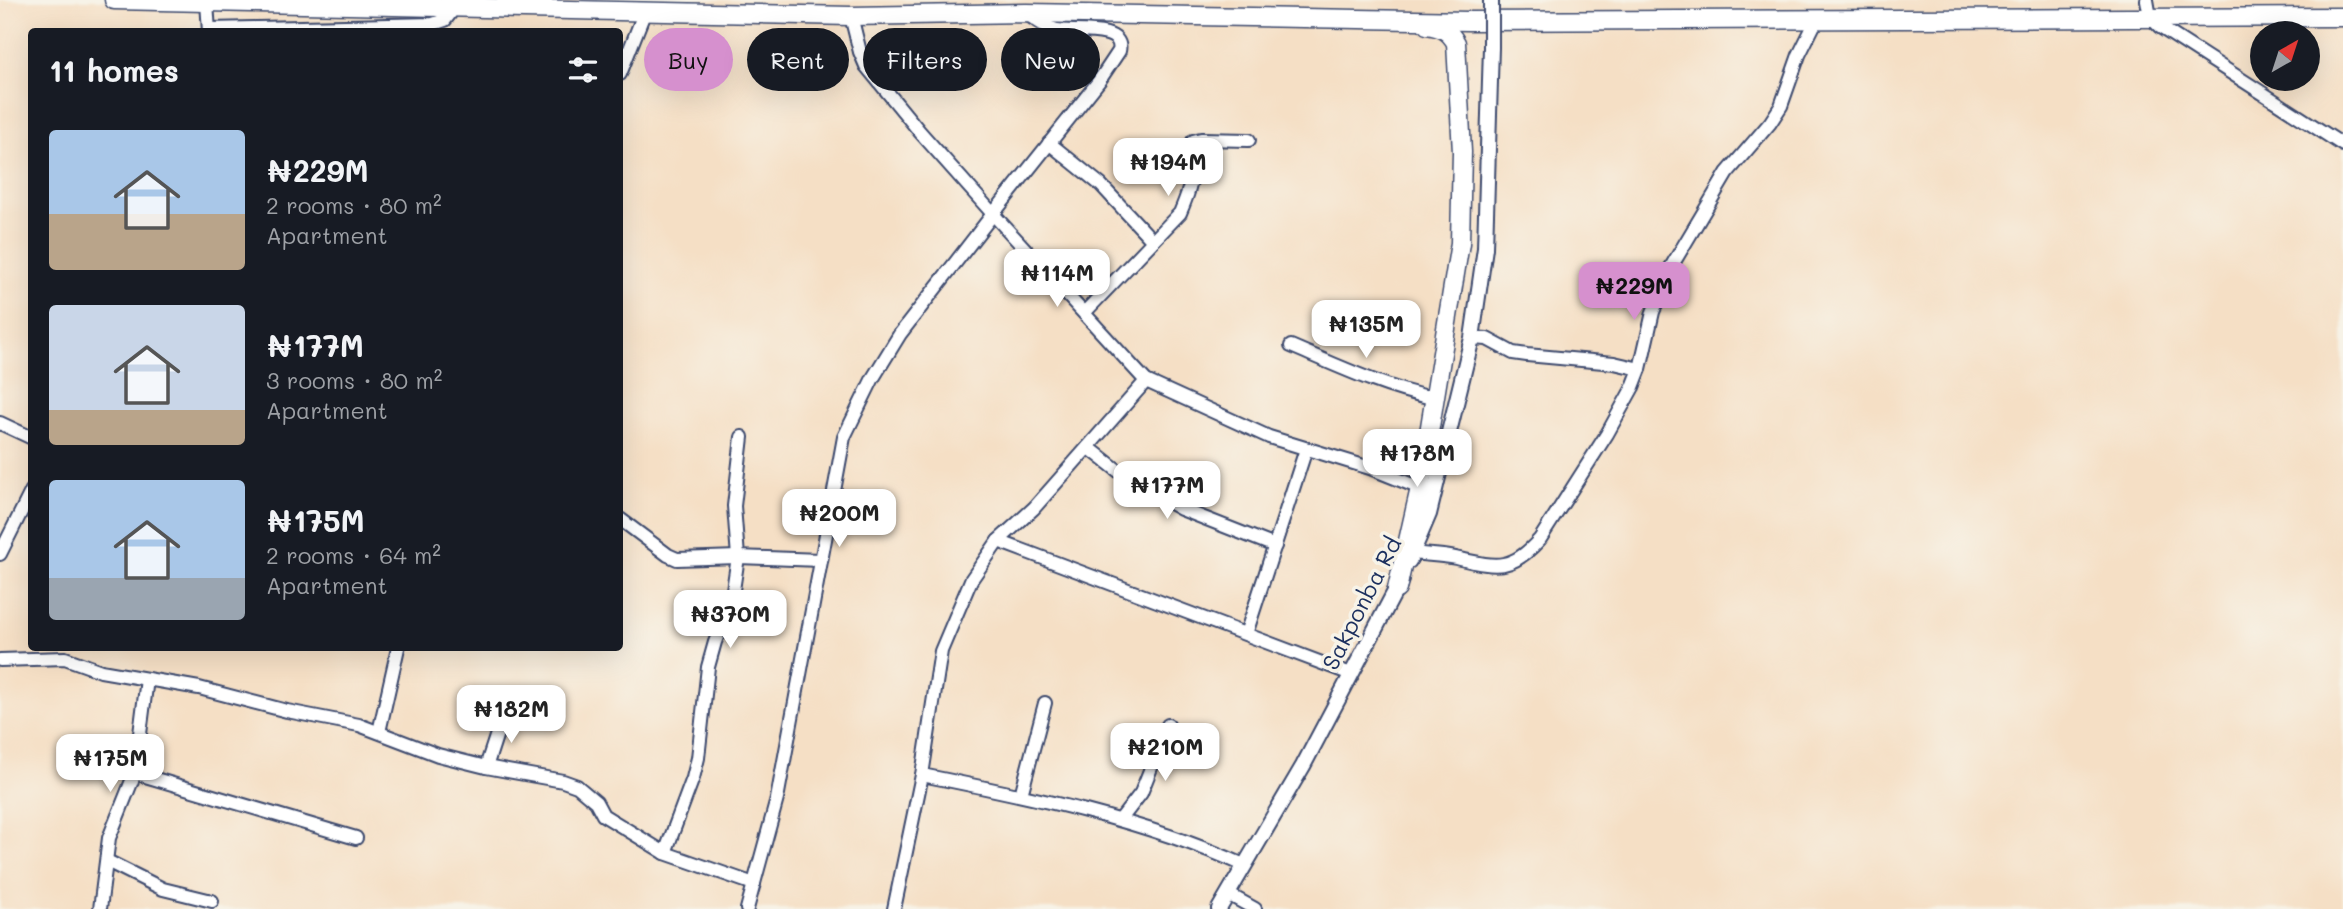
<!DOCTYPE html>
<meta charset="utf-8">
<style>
body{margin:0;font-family:Mali,sans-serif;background:#242831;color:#f1f3f6;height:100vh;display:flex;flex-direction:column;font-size:26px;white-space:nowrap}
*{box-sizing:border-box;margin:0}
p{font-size:23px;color:#9ea1a6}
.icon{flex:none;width:38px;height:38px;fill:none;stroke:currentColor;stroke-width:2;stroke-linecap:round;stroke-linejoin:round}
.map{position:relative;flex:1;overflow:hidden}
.drawer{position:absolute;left:28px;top:28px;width:595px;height:623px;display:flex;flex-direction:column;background:#171b24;border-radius:7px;box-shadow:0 7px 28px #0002}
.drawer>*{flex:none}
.top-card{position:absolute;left:644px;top:28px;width:665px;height:63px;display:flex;gap:14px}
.needle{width:46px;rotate:39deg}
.controls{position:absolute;left:2250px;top:21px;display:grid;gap:14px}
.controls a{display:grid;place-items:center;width:70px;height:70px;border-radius:50%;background:#171b24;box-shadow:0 7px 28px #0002;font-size:35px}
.price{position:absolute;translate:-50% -60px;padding:0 16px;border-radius:14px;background:#fff;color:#222;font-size:23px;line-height:46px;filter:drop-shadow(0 2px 4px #0008)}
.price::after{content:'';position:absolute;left:50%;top:42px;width:21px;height:16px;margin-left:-10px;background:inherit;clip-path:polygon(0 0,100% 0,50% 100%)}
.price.selected{background:#d690ce;color:#111}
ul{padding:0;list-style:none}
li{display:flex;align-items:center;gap:21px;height:175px;padding:0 21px}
li span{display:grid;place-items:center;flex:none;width:196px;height:140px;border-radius:7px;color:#555}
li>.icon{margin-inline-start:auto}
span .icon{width:84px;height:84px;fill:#fffc;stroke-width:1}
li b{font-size:30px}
h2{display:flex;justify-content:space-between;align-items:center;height:84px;padding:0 21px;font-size:30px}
.chip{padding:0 24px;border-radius:32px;background:#171b24;box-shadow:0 7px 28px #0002;font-size:24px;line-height:63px}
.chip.selected{background:#d690ce;color:#111}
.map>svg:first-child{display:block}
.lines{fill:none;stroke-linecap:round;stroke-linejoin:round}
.minor-casing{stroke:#3c496d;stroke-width:16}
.major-casing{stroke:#3c496d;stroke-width:18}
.highway-casing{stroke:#3c496d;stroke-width:21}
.minor{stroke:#fff;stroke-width:12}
.major{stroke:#fff;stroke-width:14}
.highway{stroke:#fff;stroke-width:18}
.major-bridge-casing{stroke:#3c496d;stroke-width:18;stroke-linecap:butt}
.major-bridge{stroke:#fff;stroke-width:14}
.labels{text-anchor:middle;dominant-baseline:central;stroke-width:7;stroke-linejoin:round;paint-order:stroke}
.street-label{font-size:23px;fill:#1b2f5e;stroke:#f7f3e8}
</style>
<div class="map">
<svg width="2343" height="909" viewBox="0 0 2343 909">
<rect width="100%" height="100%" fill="#f7f3e8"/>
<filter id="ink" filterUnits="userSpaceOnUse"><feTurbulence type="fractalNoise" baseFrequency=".0143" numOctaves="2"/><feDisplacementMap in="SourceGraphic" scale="14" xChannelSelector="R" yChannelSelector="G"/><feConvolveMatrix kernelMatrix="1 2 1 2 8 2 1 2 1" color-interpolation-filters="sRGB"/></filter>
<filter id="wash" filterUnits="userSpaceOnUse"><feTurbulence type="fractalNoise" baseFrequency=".00686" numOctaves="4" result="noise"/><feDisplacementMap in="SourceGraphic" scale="28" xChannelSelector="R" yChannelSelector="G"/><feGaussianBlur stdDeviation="1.57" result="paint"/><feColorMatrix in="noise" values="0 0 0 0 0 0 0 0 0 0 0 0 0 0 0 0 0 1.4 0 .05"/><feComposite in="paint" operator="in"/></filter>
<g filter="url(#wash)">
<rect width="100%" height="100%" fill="#f5dfc5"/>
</g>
<g filter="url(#ink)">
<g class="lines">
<defs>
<g id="minor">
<path d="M2147 0 2150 17 2160 27 2343 145"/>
<path d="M207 2 209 32"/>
<path d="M851 16 860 52 866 66 920 132 993 214 1146 381 1269 437 1370 468 1420 488"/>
<path d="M210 29 433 24 445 20 455 7"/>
<path d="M620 74 645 11"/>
<path d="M1049 143 1101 185 1153 241"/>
<path d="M1084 313 1180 213C1186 199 1192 184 1193 169 1193 159 1190 151 1193 141L1201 139 1249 140"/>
<path d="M1472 338 1487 339 1513 353 1527 355 1614 363 1640 369"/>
<path d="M1291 346C1338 366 1384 388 1433 398"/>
<path d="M0 423 32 438"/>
<path d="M1088 447 1131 481 1181 509 1275 546"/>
<path d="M620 519 668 555 677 559 738 557 820 560"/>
<path d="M998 541 1351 674"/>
<path d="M1412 553C1427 555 1442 555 1456 558 1496 567 1511 572 1540 539L1607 434 1633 387 1640 369 1653 312 1671 267 1727 173 1770 123 1781 106 1799 55 1817 19"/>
<path d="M0 554 32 490"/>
<path d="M1246 634 1306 449"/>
<path d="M0 660 65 658 101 671 199 688 287 711 359 725 438 755 486 767 563 781 577 786 596 802 603 815 665 853 754 884"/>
<path d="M379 732 398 648"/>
<path d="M486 767 504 712"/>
<path d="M135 773 356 838"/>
<path d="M922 775C1032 797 1141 819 1244 865"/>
<path d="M1021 795 1045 703"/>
<path d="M1121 819 1141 793 1168 725"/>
<path d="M665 853 693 778 698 758 708 667 715 642 729 609 733 590 738 557 734 506 742 437"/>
<path d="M107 861 163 889 212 901"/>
<path d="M1228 894 1255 909"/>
<path d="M100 909 109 838 135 773 147 679"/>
<path d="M747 909 777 799 844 437 873 378 900 334 993 214 1099 81 1119 51C1125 25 1072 33 1057 30 1045 27 1037 21 1027 14"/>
<path d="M894 909 922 775 941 651 971 580 998 541 1034 508 1146 381"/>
</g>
<g id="major">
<path d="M1409 561 1429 514 1472 338 1485 248 1491 47"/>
<path d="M1219 909 1303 766 1401 580"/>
</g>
<g id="highway">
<path d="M114 0 851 16 1027 13 1469 21 2343 17"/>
<path d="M1397 589 1420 488 1460 243 1462 152 1456 43C1449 30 1441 27 1427 25"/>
</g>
</defs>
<use href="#minor" class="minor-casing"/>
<use href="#major" class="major-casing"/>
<use href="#highway" class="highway-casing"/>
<use href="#minor" class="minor"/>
<use href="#major" class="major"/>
<use href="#highway" class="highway"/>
<defs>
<path id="major-bridge" d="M1491 47V0"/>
</defs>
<use href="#major-bridge" class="major-bridge-casing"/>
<use href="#major-bridge" class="major-bridge"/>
</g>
</g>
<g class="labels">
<g class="street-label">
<text transform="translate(1361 603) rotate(-63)">Sakponba Rd</text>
</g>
</g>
</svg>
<div class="controls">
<a><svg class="needle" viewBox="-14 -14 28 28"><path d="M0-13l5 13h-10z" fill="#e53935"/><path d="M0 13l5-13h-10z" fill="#9ea1a6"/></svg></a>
</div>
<b class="price" style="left:1168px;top:198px">₦194M</b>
<b class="price" style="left:1057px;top:309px">₦114M</b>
<b class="price selected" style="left:1634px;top:322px">₦229M</b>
<b class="price" style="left:1366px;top:360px">₦135M</b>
<b class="price" style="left:1417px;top:489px">₦178M</b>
<b class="price" style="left:1167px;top:521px">₦177M</b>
<b class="price" style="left:839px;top:549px">₦200M</b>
<b class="price" style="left:730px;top:650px">₦370M</b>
<b class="price" style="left:511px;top:745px">₦182M</b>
<b class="price" style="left:1165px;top:783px">₦210M</b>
<b class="price" style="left:110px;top:794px">₦175M</b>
<div class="top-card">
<a class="chip selected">Buy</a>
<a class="chip">Rent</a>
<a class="chip">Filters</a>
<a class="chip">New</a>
</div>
<section class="drawer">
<h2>11 homes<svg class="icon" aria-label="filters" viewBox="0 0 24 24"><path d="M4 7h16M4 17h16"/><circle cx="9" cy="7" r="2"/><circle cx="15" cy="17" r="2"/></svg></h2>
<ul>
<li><span style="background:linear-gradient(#a9c7e8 60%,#b9a48a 0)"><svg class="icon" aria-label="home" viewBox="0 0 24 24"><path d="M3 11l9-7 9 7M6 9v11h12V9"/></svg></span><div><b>₦229M</b><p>2 rooms · 80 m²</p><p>Apartment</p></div></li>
<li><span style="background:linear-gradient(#c9d6e8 75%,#b9a48a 0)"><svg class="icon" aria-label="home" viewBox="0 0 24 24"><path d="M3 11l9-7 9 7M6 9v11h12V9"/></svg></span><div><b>₦177M</b><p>3 rooms · 80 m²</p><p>Apartment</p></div></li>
<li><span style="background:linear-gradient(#a9c7e8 70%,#9aa5b1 0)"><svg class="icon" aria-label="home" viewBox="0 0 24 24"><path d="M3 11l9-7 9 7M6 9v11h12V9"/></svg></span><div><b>₦175M</b><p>2 rooms · 64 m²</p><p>Apartment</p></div></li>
</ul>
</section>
</div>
